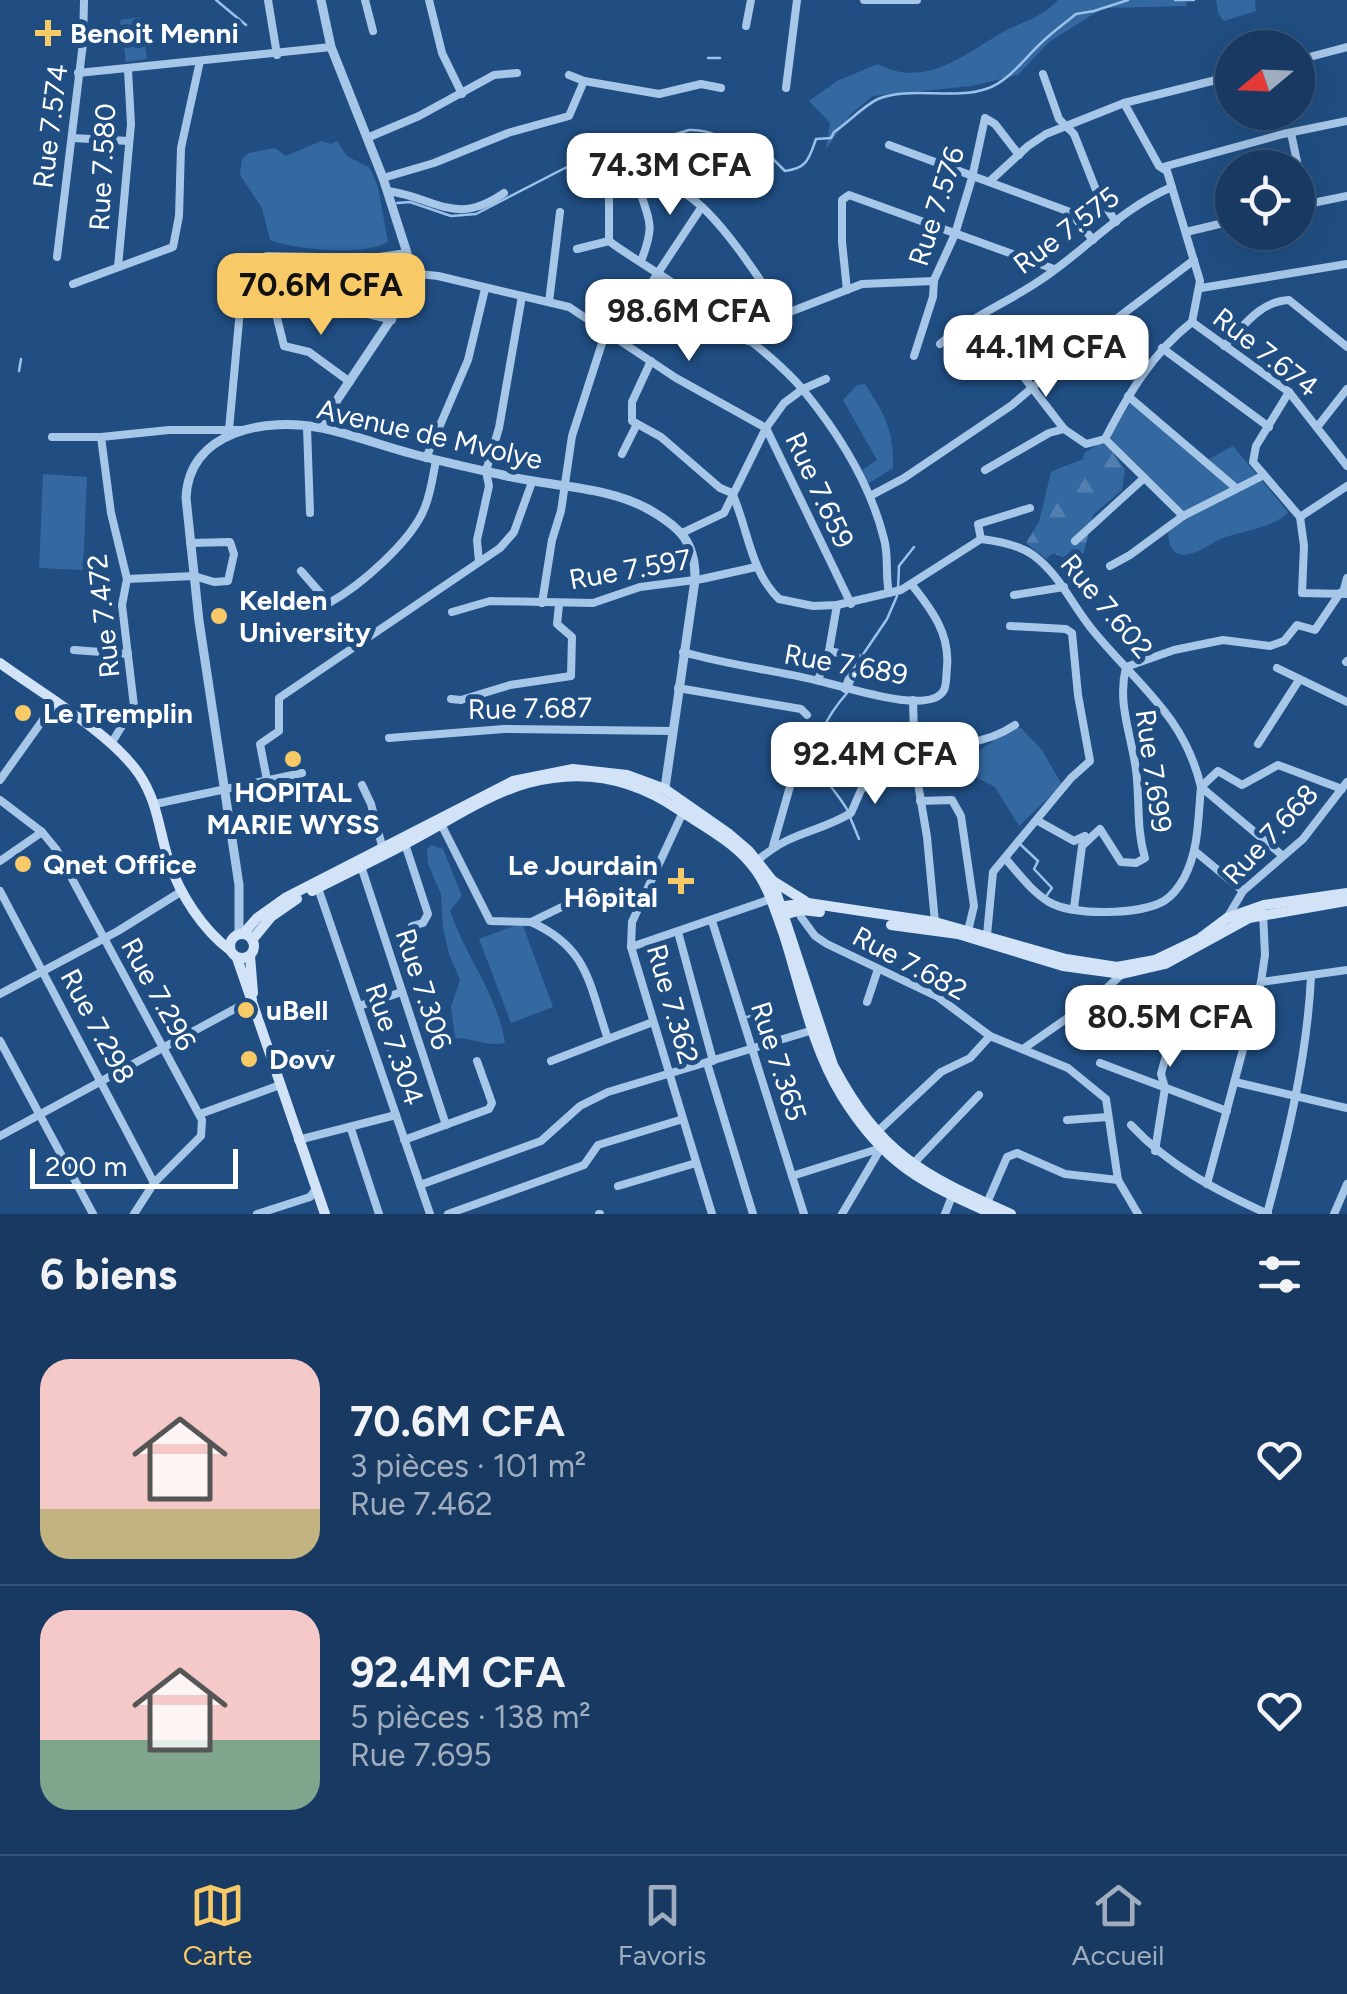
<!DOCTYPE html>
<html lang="fr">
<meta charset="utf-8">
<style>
body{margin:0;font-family:Figtree,sans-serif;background:#25456b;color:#f1f3f6;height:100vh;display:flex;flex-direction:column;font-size:38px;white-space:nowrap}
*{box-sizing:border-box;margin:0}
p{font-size:32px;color:#9fadbe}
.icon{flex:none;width:55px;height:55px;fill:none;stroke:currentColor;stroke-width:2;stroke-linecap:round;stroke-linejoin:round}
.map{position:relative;height:1214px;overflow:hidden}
.details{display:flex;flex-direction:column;background:#183a62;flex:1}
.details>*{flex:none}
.needle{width:65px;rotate:251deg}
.fabs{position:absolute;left:1215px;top:30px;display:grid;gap:20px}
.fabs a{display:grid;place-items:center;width:100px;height:100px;border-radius:50%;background:#183a62;box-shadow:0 10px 40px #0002,0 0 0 2px #365477;font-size:50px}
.scale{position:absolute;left:30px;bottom:25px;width:208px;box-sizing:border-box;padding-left:10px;border:5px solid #fff;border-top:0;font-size:28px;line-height:35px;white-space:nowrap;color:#fff;-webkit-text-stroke:8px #204e83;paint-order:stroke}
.price{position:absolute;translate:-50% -85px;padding:0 22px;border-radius:20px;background:#fff;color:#222;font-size:32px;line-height:65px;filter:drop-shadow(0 2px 5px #0008)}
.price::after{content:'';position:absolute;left:50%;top:60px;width:30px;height:22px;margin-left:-15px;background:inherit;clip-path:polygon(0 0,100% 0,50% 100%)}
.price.selected{background:#f7c967;color:#111}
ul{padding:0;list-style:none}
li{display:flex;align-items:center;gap:30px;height:250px;padding:0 40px}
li+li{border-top:2px solid #365477}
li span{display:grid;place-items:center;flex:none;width:280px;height:200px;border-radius:30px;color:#555}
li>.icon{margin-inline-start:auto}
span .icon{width:120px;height:120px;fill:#fffc;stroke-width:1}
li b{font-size:42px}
h2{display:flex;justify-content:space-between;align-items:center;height:120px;padding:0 40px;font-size:42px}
.tabs{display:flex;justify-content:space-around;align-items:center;height:140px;border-top:2px solid #365477;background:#183a62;font-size:28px;color:#9fadbe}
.tabs a{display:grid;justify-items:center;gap:5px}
.tabs .selected{color:#f7c967}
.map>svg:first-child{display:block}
.green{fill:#3368a1}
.forest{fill:url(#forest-firs)}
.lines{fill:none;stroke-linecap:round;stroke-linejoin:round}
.stream{stroke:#9ac2ea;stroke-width:2.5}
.minor{stroke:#a7c7e9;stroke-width:8}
.tertiary{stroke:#a7c7e9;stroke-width:9}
.secondary{stroke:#d2e3f7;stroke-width:10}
.poi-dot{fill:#f7c967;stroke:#204e83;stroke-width:4}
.labels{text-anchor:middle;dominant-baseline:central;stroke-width:10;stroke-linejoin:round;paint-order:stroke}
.poi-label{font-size:28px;font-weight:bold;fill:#fff;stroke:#204e83;text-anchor:start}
.street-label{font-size:28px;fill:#fff;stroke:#204e83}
</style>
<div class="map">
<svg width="1347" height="1214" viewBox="0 0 1347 1214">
<defs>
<pattern id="forest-firs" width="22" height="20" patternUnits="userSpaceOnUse" patternTransform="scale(2.5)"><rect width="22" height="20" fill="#3368a1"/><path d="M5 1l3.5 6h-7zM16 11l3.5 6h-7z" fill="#527faf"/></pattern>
</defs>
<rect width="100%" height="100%" fill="#204e83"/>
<g class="green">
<path d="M1058 0H1186L1187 6 1103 8 1049 42 1018 75 971 86 873 96 851 114 826 149 830 123 809 101 837 81 878 64C922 88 960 58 998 35 1019 22 1041 19 1058 0Z"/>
<path d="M1216 0H1255L1256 11 1224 21 1218 13Z"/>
<path d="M141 17 147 59 126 62 120 20Z"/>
<path d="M321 141 331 144 337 141 347 156 370 168 378 187 388 242C367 256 294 250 270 240L262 208 240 175 242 159 249 153 275 148 286 156Z"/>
<path d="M865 384C885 415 894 430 893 468L869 483 866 482 862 470 877 460 843 400 857 385Z"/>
<path d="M1131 402 1202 463 1233 446 1288 512C1277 527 1241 531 1223 538 1206 545 1172 575 1168 533L1178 524 1183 510 1109 438Z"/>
<path d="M43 474 87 477 83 570 39 568Z"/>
<path d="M1014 728H1021L1042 750 1062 785 1019 826 995 787 966 772 962 766 964 760Z"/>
<path d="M431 845 443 849 462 896 450 911C465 955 498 996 505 1043 489 1047 473 1038 455 1038L451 1007 460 980 449 954 443 928 441 894 428 864 427 850Z"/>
<path d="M522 923 553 1007 511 1023 479 939Z"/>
</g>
<path class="forest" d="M1100 443 1110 448 1125 470 1122 490 1093 515 1083 556 1071 561 1053 553 1046 559 1026 543 1039 522 1051 472 1083 459 1084 453Z"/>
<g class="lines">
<g class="stream">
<path d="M216 0 246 25"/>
<path d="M1175 0H1194"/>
<path d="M708 58H720"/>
<path d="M397 203 410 202 451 216 476 214 565 168 689 130C714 129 728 141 747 156H770L785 171C808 168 809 158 816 139L831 138 834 132C849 122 863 106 878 99 908 86 954 100 986 89 1008 82 1024 59 1040 44 1051 33 1064 24 1076 14L1094 11 1128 0"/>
<path d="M19 371 21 359"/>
<path d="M898 589 899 566 914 547"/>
<path d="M851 686 864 653 887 619 897 596"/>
<path d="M847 693C832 710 805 749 820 772 829 785 840 797 848 811"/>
<path d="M850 817 859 839"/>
<path d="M1021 845 1038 861 1034 869 1052 888 1047 895"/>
<path d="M747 1017 770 1011"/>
</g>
<g class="minor">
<path d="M268 0 277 55"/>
<path d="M365 0 373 31"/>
<path d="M429 0 442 53 462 94"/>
<path d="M864 0H917"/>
<path d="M746 26 751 0"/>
<path d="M1298 60 1347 47"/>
<path d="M78 73 331 47"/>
<path d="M1043 74 1059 119 1074 134 1098 195 1116 222"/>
<path d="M584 81 659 94 701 84 721 88"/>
<path d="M786 88 797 0"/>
<path d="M1291 133 1306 204"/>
<path d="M72 138 129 141"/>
<path d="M367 138 419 116 494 75 517 73"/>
<path d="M889 145 1070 212 1093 240"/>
<path d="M1163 167 1283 134 1347 121"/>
<path d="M383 178 434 163 508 133 569 116 584 81 569 75"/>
<path d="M638 181C653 182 670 185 684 193 717 212 762 281 782 315"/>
<path d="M990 181 1028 146 1046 134 1124 103 1232 76"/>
<path d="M609 187V241"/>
<path d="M388 191C437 198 455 227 504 193"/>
<path d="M1298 206 1347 196"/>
<path d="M1186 232 1232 221"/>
<path d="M577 249 609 241C633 259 661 274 686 292 722 319 776 357 804 391 839 434 871 486 884 539 889 556 885 575 889 593"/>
<path d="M267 256 372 258 407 253"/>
<path d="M57 257 83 43 84 0"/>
<path d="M641 261C658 218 646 221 638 181L647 160"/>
<path d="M118 267 131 124 128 70"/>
<path d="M409 273 438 276 569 307 676 378 766 428 851 604"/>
<path d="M73 284 173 247 179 216 181 148 200 61"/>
<path d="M1201 288 1347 264"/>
<path d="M847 290 842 242V200L849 195 1054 269"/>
<path d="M549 302 560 212"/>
<path d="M275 310 284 346 309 352 350 382"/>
<path d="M982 315 986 328 1064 429 1086 444 1105 439C1128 395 1152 353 1192 322L1200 281 1167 171 1159 166 1124 103"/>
<path d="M1192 322 1289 392 1347 466"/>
<path d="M1101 330 1143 374"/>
<path d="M748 341 782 315 862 284 934 281"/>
<path d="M625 343 638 303 701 208"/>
<path d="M940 344C970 317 1005 304 1039 281 1084 252 1121 208 1172 187"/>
<path d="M1224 346C1243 327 1260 301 1289 300L1347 347"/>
<path d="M1162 348 1269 427"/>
<path d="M914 356 933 297 934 280 955 234 972 178 985 118 995 124 1019 155"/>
<path d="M651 361 632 402V421L661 437 720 488 732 493C748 528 750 571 779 599L813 606 837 605 901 590 981 539C998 541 1019 545 1033 555 1059 574 1071 603 1091 628 1134 682 1184 714 1201 787L1283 856"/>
<path d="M1289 392 1256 446 1253 462 1300 517 1347 486"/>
<path d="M1128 396 1236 488"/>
<path d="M1318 426 1347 389"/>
<path d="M307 427 310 513"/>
<path d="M229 430 240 310H275L303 303 333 305 392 320"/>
<path d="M52 437H101"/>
<path d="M1105 439 1183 516 1264 475"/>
<path d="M622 454 637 424"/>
<path d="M426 458 468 360 485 289"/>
<path d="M985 470 1049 433 1064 429"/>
<path d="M870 496 904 478 1012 405 1082 345 1194 260"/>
<path d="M1300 517 1304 546 1302 593 1347 594"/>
<path d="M682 533 724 513 766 428 784 403 803 389 826 379"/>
<path d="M981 539 978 524 1030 508"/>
<path d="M1075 541 1143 479"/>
<path d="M479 562 477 540 489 486 486 471 499 428 522 296"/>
<path d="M1110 566 1130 555 1183 516"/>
<path d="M301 571 329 603C360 586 412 541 425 507 431 492 433 476 436 460"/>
<path d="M127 579 194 576 214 582 228 581 234 554 230 542 190 543"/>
<path d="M1343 593 1347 578"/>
<path d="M1014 595 1064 587"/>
<path d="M542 603 552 540 561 511 572 436 605 334"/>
<path d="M837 605 829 651 857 657 845 689"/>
<path d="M452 612 490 601 593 603 640 587 702 579 756 567"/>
<path d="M74 650 128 654"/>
<path d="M683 652C728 665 774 670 819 681 841 685 930 717 944 690 947 684 946 674 947 667 950 634 932 610 912 585"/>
<path d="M1346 662 1347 661"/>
<path d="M1277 668 1347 702"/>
<path d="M818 680 829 651"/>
<path d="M678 688 801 709 807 715"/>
<path d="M451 699 461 700 510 685 571 676 572 637 557 624 559 605"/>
<path d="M389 738 504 729 672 731"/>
<path d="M911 742 927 837 935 922"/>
<path d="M111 744 134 706 122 605 127 579 111 513 101 437 169 430H240"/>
<path d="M1258 744 1299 680"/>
<path d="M911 745C948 746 984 746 1015 725"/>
<path d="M0 780 55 703"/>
<path d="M267 780 260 744 279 731V698L500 548 514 532 532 482"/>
<path d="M362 785 371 804 382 846"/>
<path d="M0 800 42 832 56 849 202 1120 201 1136 154 1183 134 1214"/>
<path d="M920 801 952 800 961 816 974 906 967 935"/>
<path d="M155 804 302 773"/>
<path d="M683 812 632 922 631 947 712 1214"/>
<path d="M1038 821 1074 841 1085 836"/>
<path d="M441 824 490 921 531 922 570 903 598 896 638 909"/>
<path d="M405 844 428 914 423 923 412 926"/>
<path d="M773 846 793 776"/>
<path d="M1196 852 1243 891"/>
<path d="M1005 858C1019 874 1031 891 1049 902 1073 916 1140 915 1164 901 1172 896 1179 887 1184 878 1199 850 1198 818 1201 787L1218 771 1242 785 1278 765 1342 789"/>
<path d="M0 861 42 832"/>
<path d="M757 861C792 830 816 834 851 813L861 790 914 736 913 700"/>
<path d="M361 866 446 1125"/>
<path d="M318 888 430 1214"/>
<path d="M0 891 154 1183"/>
<path d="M1074 908 1082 846 1100 829 1121 862 1136 863 1145 858C1136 828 1140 800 1136 770 1131 733 1117 704 1126 667L1174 650 1223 640 1270 646 1284 641 1297 625 1315 630 1340 593"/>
<path d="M801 917 815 936 827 944 938 997 990 1036 1068 1068 1106 1099 1118 1180 1138 1214"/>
<path d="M1229 919 1227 918 1243 891 1303 839 1347 782"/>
<path d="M712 921 804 1214"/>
<path d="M531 922C589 948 589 985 608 1039L653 1022"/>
<path d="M678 932 713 1061"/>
<path d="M987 935 993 872 1071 778 1090 761 1078 695 1072 633 1066 629 1010 626"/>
<path d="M631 947 771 899"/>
<path d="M1261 982 1347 970"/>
<path d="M0 994 118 931 182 891"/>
<path d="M867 1002 878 969"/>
<path d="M359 1006 402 992"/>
<path d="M0 1041 93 1214"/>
<path d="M1023 1049 1096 998 1122 974"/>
<path d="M551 1061 608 1039"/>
<path d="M707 1063 753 1214"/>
<path d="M1100 1063 1227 1111"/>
<path d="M275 1070 328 1054"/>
<path d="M1235 1082 1347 1108"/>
<path d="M200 1114 280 1085"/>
<path d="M1067 1120 1108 1117"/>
<path d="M1131 1125C1169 1166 1217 1191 1268 1214"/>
<path d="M351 1129 379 1214"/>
<path d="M877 1132 941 1072 970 1058 990 1036"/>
<path d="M0 1136 253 999"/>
<path d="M298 1140 396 1115"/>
<path d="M404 1140 489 1109 492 1103 477 1061"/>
<path d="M1155 1151 1165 1088 1161 1074 1174 1026 1183 1021 1245 1044"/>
<path d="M912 1165 979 1095"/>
<path d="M792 1176 881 1148"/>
<path d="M1207 1184 1261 982 1265 955 1263 913"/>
<path d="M420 1185 541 1141 580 1106 608 1092 813 1030"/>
<path d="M618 1186 696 1163"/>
<path d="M987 1203 1007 1157 1017 1153 1065 1174 1118 1180"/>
<path d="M257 1214 310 1197 316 1189"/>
<path d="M448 1214 584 1165 598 1145 683 1119"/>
<path d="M599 1214H600"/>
<path d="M842 1214 881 1148"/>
<path d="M945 1214 952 1196"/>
<path d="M1267 1214C1288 1137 1307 1057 1311 977"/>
<path d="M1334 1214 1347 1184"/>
</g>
<g class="tertiary">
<path d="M319 427 403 301 409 273 407 253 383 178 331 47 321 0"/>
<path d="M239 934V885L199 621 186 498C189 430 267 417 322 428 356 435 390 449 425 457 452 464 480 470 507 476 552 487 607 486 648 509 680 527 696 542 695 580L664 795"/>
</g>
<g class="secondary">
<path d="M0 663C41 693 111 733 139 774 158 802 159 831 169 862 180 894 202 929 230 950"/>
<path d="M773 881 805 901"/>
<path d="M312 891C343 875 375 860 407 843 446 823 485 795 528 783 583 768 633 778 679 810 703 826 732 841 751 864 768 884 774 908 783 932 801 987 811 1046 842 1096 884 1164 922 1183 993 1214"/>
<path d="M777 907 808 903 935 922 1066 959 1117 967 1155 960 1199 939 1227 918 1264 905 1347 893"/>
<path d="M783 915 802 910 820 912"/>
<path d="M891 925 958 934 1063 966 1122 974 1165 964 1249 918 1347 901"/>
<circle cx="242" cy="946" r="12"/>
<path d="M243 934 257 918 285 898 513 781 573 769 627 775 665 789 728 833 749 851 772 880 833 1065C880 1154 922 1175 1011 1214"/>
<path d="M252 940 271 917 297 899"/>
<path d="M250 956 253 993"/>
<path d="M237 958 325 1214"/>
</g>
</g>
<g class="poi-dot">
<path d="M43 18h10v10h10v10h-10v10h-10v-10h-10v-10h10z"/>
<circle cx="219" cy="616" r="10"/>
<circle cx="23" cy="713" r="10"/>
<circle cx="293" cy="759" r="10"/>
<circle cx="23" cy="864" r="10"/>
<path d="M676 866h10v10h10v10h-10v10h-10v-10h-10v-10h10z"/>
<circle cx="246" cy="1010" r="10"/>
<circle cx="249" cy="1059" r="10"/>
</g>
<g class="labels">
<g class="poi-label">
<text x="70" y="33">Benoit Menni</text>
<text x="239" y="600">Kelden<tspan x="239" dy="32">University</tspan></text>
<text x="43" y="713">Le Tremplin</text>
<text x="293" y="792" text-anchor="middle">HOPITAL<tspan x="293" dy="32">MARIE WYSS</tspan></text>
<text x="43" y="864">Qnet Office</text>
<text x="658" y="865" text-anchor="end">Le Jourdain<tspan x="658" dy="32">Hôpital</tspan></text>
<text x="266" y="1010">uBell</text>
<text x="269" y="1059">Dovv</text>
</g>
<g class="street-label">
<text transform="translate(50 126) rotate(-83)">Rue 7.574</text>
<text transform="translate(102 167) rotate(-87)">Rue 7.580</text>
<text transform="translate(936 206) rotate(-72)">Rue 7.576</text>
<text transform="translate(1066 230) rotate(-37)">Rue 7.575</text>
<text transform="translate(1266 352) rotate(38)">Rue 7.674</text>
<text transform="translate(430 434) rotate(13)">Avenue de Mvolye</text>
<text transform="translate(820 490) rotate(65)">Rue 7.659</text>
<text transform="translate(630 569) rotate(-10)">Rue 7.597</text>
<text transform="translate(1107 606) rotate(50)">Rue 7.602</text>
<text transform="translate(103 616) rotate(-96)">Rue 7.472</text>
<text transform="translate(846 664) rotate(10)">Rue 7.689</text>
<text transform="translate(530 708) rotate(-1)">Rue 7.687</text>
<text transform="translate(1154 771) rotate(82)">Rue 7.699</text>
<text transform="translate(1270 834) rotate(-47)">Rue 7.668</text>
<text transform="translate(910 963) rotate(28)">Rue 7.682</text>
<text transform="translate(424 989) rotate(72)">Rue 7.306</text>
<text transform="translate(159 994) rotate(61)">Rue 7.296</text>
<text transform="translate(673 1004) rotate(74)">Rue 7.362</text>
<text transform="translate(98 1026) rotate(62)">Rue 7.298</text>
<text transform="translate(395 1044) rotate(71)">Rue 7.304</text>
<text transform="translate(779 1061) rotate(72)">Rue 7.365</text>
</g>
</g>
</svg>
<div class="fabs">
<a><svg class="needle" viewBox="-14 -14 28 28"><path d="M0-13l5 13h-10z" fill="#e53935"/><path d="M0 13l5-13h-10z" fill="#9fadbe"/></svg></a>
<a><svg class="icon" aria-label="locate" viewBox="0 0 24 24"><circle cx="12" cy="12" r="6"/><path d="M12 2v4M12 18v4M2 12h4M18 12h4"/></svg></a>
</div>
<div class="scale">200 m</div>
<b class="price" style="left:670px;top:218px">74.3M CFA</b>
<b class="price selected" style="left:321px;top:338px">70.6M CFA</b>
<b class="price" style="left:689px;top:364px">98.6M CFA</b>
<b class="price" style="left:1046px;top:400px">44.1M CFA</b>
<b class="price" style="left:875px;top:807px">92.4M CFA</b>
<b class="price" style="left:1170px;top:1070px">80.5M CFA</b>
</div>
<section class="details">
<h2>6 biens<svg class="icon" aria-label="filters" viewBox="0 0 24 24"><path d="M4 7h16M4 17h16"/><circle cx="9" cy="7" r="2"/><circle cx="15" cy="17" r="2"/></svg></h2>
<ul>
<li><span style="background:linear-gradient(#f6c9c9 75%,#c2b280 0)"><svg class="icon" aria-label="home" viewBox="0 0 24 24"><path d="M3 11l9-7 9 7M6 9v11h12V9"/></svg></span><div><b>70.6M CFA</b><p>3 pièces · 101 m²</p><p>Rue 7.462</p></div><svg class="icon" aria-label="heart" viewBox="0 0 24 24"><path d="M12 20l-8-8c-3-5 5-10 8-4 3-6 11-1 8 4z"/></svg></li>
<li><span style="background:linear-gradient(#f6c9c9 65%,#7fa58c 0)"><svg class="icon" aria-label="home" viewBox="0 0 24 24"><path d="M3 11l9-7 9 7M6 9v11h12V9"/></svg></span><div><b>92.4M CFA</b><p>5 pièces · 138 m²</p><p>Rue 7.695</p></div><svg class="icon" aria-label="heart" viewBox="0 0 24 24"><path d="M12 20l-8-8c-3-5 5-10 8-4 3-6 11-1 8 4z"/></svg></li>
</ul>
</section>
<nav class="tabs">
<a class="selected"><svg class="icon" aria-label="map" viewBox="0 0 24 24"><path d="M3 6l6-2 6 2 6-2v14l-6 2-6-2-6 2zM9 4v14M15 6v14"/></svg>Carte</a>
<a><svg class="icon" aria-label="saved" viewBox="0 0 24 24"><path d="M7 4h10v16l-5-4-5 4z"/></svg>Favoris</a>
<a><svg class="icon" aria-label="home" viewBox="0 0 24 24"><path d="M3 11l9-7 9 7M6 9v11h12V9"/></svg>Accueil</a>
</nav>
